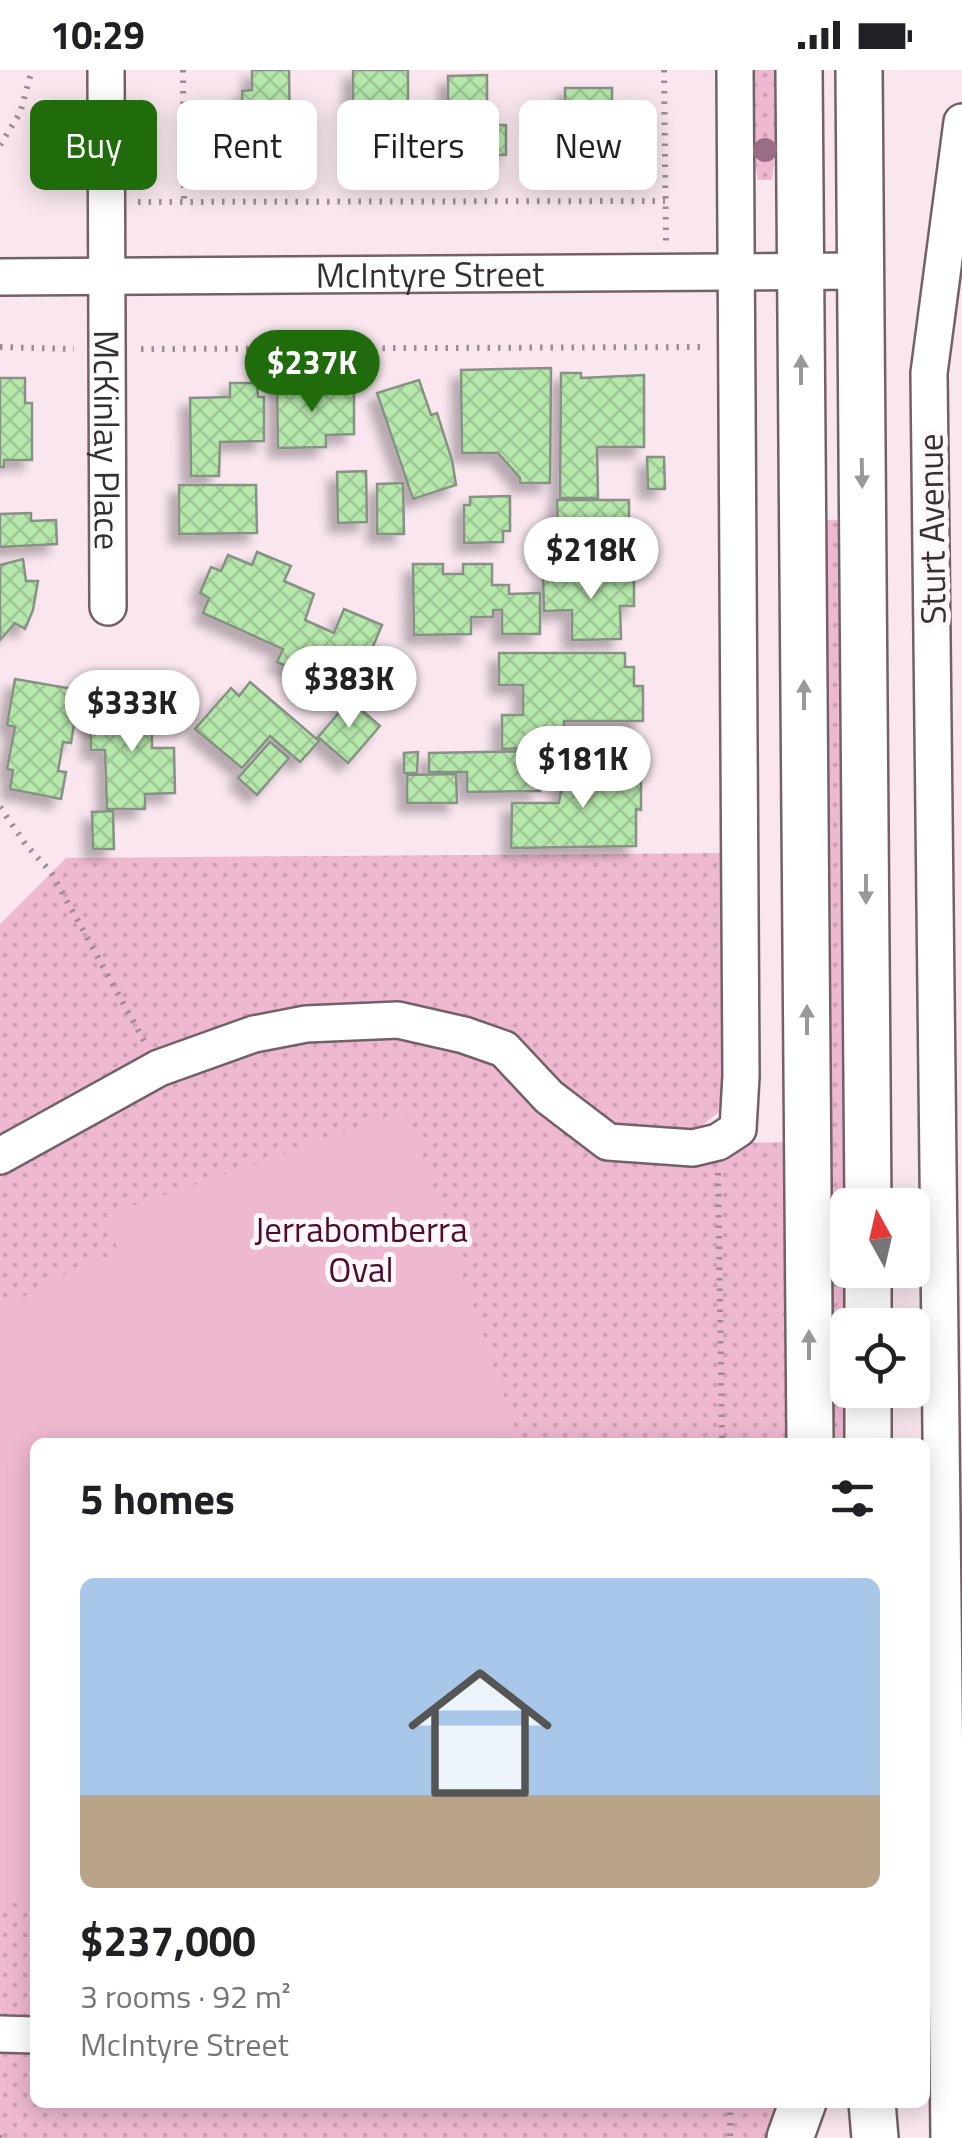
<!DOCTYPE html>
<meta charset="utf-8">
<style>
body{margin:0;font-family:"Titillium Web",sans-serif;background:#f2f2f2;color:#202124;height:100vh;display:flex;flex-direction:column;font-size:38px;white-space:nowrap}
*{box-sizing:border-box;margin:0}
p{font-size:32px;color:#757577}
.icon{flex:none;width:55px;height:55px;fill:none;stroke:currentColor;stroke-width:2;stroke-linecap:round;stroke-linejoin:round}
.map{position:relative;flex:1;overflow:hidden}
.drawer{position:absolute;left:30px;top:1368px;width:900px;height:670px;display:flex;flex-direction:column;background:#fff;border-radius:15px;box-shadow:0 5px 25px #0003}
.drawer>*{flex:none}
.guide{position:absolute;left:30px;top:30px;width:902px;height:90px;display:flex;gap:20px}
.needle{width:65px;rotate:352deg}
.fabs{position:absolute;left:830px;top:1118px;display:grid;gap:20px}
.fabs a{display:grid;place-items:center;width:100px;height:100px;border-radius:15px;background:#fff;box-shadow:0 5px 25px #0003;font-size:50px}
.price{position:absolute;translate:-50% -85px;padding:0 22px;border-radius:35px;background:#fff;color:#222;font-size:32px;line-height:65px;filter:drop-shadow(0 2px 5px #0008)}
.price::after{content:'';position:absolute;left:50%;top:60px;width:30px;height:22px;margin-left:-15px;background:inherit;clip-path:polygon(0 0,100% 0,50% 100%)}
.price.selected{background:#206c0c;color:#fff}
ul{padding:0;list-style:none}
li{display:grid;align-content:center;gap:20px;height:530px;padding:0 50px}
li+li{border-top:2px solid #e0e0e0}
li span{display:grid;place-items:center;height:310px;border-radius:15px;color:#555}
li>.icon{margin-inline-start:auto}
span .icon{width:180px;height:180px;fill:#fffc;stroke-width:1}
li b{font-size:42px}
h2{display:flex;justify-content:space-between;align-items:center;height:120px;padding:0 50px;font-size:42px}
.pill{padding:0 35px;border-radius:15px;background:#fff;box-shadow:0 5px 25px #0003;font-size:35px;line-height:90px}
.pill.selected{background:#206c0c;color:#fff}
.status{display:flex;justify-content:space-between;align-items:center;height:70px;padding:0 50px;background:#fff;direction:ltr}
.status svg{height:28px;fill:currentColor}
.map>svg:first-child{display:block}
.green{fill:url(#green-dots)}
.pitch{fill:#eeb8d0}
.building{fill:url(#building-cross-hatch);stroke:#879185;stroke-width:2.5;filter:url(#shadow)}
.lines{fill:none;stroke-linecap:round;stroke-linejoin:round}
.minor-casing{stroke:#726268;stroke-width:40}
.major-casing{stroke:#726268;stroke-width:50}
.path{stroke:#9b8d93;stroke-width:6;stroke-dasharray:2.5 8;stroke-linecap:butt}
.minor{stroke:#fff;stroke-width:35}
.major{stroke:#fff;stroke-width:45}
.tree{fill:#996e85}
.oneway{fill:#9b9898}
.labels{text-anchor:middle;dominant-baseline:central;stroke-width:10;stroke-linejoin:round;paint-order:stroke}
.street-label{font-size:35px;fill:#373032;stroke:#fff7fa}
.park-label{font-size:35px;fill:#4a0b2f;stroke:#fff7fa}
</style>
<div class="status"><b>10:29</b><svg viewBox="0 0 49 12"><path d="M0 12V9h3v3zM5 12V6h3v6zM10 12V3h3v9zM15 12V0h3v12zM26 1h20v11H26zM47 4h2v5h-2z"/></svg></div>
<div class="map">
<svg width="962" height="2068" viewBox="0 0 962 2068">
<defs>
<pattern id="green-dots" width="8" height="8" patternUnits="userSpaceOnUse" patternTransform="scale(2.5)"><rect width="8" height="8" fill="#eeb8d0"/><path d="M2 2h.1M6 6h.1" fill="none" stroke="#cd9eb3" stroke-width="1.8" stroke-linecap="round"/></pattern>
<pattern id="building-cross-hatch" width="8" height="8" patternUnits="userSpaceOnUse" patternTransform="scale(2.5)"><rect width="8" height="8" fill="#b6e8ac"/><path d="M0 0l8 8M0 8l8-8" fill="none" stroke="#9dc794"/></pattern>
<filter id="shadow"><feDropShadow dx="-9" dy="9" stdDeviation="5" flood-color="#0004"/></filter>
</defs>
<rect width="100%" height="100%" fill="#f9e6ee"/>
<g class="green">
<path d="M749 0H778V53L772 110H758L752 71Z"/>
<path d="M823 450H842L848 1320 853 1372H829Z"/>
<path d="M727 783 723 1039 701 1056 677 1060 724 1087 747 1073 787 1072 790 1372H35V2032L787 2033 775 2068H0V854L66 788Z"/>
</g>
<path class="pitch" d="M406 1042 520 1372H35V1825L0 1838V1243L5 1237 87 1192 121 1189 106 1145Z"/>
<g class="building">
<path d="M252 0H289L290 68H304V89L244 90 243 76H233V50H243L242 21 252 20Z"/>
<path d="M353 0H408V43H428V70H408V89L377 90V56H369L368 45 353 46Z"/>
<path d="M487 5V54H480V89H449V70H428V43L448 42V6Z"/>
<path d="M565 18H612V47H622V77H612V87H565Z"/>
<rect x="488" y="55" width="18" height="30"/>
<path d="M551 298 550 413H520V408L498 383H462L461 300Z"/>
<path d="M561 303H581V308L644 305V377H597L598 428H560Z"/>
<path d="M0 308H25V333H32V390H4V397H0Z"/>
<path d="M419 310 431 345 437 343 452 390 456 415 413 429 377 323Z"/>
<path d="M230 313H257L258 327H264V371L220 372 219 406H191L190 328 230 327Z"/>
<path d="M325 313V322L354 321V364L326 365V377L278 378 277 314Z"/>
<path d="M647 387H664L665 419H648Z"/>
<path d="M366 401 367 452 338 453 337 402Z"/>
<path d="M403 413 404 464H377V414Z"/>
<path d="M179 415H256L257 463 179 464Z"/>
<path d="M510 426V461H503V472L464 473V435H470V427Z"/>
<path d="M557 430H629V471L566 472V457H558Z"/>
<path d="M31 443V451L56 450 57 474 0 477V444Z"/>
<path d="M257 482 291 496 284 511 314 524 305 550 334 563 344 539 382 555 367 591 343 580 337 591 326 587 323 595 318 592 311 607 277 592 283 579 203 543 209 528 200 523 211 497 221 501 228 485 252 495Z"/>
<path d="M23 489 26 511H38L33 540 25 559 15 553 0 570V495Z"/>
<path d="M413 494H443V504H463V494H492V515H509V524L540 523V564H502V540H493V547H471V564L414 565Z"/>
<path d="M634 502V536H620L621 569 572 570V540L544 541 543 506Z"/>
<path d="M499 583H625V597H634V616H643V651H564V676L502 679V645H523V615H499Z"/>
<path d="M15 609 73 619 69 641 76 642 71 673 63 672 58 701 66 702 61 729 10 719 13 700 7 699 15 657 7 655Z"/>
<path d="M250 612 319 671 300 692 270 666 242 698 195 659 231 618 239 626Z"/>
<path d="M140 626V644H152V678H174L175 723 145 724V739H107L105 680H91L90 649H104V645H110V627Z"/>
<path d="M350 630 380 656 348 693 318 667Z"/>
<path d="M270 672 289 688 257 725 238 708Z"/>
<path d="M540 681V721L467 722V702H429V683Z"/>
<path d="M418 682 417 703H404V683Z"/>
<path d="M635 694V703L641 702V740L636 739V776L511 778 512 733H559L562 715H567V695Z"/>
<path d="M456 704 457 733H407V705Z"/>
<path d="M113 741 114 779H93L92 742Z"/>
</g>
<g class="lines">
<defs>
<g id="minor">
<path id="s1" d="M106 0 108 537"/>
<path id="s2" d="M0 207 861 201"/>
<path d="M0 1086 159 998 254 964 306 954 398 950 464 965 504 979 549 1027 608 1072 693 1078 718 1072 738 1059 741 1006 735 0"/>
<path d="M0 1964 35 1965"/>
<path d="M949 2068 929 303 962 52"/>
</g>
<g id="major">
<path d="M799 0 810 1372"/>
<path d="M859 0 868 1135"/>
<path d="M868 1255V1200"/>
<path d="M868 1372V1320"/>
<path d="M872 2032 875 2068"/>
<path d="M790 2068 803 2032"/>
</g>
</defs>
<use href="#minor" class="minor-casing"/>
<use href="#major" class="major-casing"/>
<g class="path">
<path d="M183 0 184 133"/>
<path d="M664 0 666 171"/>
<path d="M0 75 20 43 32 0"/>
<path d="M138 132 665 131"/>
<path d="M0 277 74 279"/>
<path d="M141 279 704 277"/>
<path d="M0 737 26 775 51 802 144 971"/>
<path d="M718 1103 722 1372"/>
<path d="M730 2032V2068"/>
<path d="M0 2068H2"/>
</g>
<use href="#minor" class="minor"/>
<use href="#major" class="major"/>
</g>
<circle class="tree" cx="765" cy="80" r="12"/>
<defs><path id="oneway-solid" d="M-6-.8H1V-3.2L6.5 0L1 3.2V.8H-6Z" transform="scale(2.5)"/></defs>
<g class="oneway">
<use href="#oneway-solid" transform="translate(801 300) rotate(-90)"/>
<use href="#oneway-solid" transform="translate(862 403) rotate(89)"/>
<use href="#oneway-solid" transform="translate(804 625) rotate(-90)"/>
<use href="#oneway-solid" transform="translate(866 819) rotate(90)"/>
<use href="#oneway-solid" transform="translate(807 950) rotate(-90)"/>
<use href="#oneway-solid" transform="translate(809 1275) rotate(-90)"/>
</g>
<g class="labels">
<g class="street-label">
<text stroke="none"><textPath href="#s2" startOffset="430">McIntyre Street</textPath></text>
<text stroke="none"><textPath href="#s1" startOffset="370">McKinlay Place</textPath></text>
<text transform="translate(931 459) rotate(-91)">Sturt Avenue</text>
</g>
<g class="park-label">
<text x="361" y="1159">Jerrabomberra<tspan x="361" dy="40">Oval</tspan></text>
</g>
</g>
</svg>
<div class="fabs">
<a><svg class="needle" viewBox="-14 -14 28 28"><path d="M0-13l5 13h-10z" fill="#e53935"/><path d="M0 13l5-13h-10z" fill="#757577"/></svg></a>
<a><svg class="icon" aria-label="locate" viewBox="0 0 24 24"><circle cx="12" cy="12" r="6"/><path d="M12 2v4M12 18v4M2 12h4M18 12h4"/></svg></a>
</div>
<b class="price selected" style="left:312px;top:345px">$237K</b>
<b class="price" style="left:591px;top:532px">$218K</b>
<b class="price" style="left:349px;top:661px">$383K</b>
<b class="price" style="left:132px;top:685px">$333K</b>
<b class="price" style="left:583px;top:741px">$181K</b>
<div class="guide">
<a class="pill selected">Buy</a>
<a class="pill">Rent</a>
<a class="pill">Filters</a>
<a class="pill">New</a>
</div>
<section class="drawer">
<h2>5 homes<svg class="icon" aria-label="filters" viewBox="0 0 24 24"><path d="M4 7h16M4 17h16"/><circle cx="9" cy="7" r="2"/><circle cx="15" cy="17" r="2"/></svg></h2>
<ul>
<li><span style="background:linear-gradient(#a9c7e8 70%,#b9a48a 0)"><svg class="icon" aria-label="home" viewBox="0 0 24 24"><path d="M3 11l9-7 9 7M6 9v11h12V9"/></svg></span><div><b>$237,000</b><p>3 rooms · 92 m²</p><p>McIntyre Street</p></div></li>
</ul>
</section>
</div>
